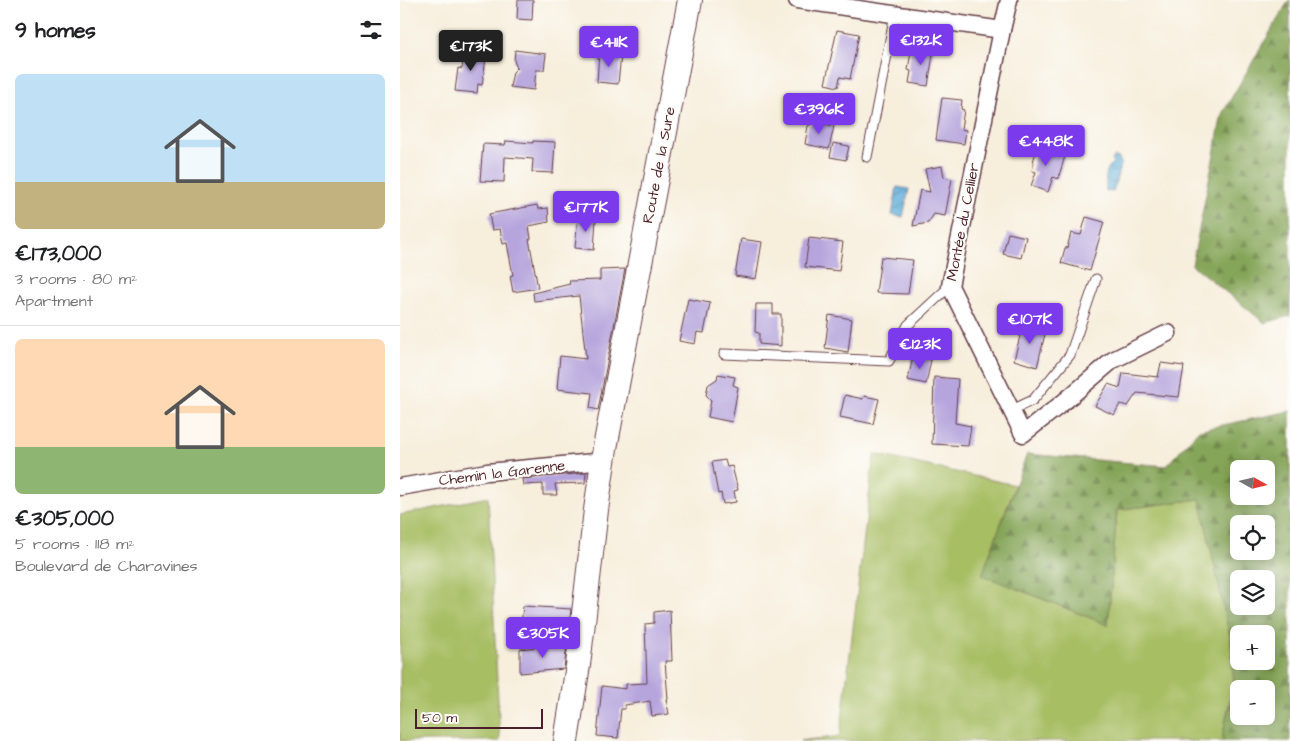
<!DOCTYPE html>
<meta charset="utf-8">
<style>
body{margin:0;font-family:"Architects Daughter",sans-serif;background:#f2f2f2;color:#202124;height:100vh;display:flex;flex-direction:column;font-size:19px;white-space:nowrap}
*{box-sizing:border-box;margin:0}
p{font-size:16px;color:#757577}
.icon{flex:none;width:28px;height:28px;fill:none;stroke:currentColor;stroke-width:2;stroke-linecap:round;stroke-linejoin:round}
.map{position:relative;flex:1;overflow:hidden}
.sheet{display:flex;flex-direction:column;background:#fff;width:400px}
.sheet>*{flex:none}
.needle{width:32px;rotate:98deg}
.controls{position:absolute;left:830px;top:460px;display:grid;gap:10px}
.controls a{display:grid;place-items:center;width:45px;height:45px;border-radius:8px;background:#fff;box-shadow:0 2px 12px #0003;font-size:25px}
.scale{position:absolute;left:15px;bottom:12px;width:128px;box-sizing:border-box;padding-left:5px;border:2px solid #4a1f2b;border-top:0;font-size:14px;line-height:18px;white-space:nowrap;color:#4a1f2b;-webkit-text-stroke:4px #fdfcf7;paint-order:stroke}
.price{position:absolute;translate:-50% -42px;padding:0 11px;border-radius:5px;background:#7c3aed;color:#fff;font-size:16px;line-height:32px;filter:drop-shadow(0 1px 2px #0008)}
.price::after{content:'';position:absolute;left:50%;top:30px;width:15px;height:11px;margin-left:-8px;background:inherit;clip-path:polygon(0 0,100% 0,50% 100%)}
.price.selected{background:#222;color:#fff}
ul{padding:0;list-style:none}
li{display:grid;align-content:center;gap:10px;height:265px;padding:0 15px}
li+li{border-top:1px solid #e0e0e0}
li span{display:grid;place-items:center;height:155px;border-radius:8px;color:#555}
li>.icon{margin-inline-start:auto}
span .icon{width:90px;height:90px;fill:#fffc;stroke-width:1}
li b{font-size:21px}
h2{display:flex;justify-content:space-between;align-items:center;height:60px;padding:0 15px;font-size:21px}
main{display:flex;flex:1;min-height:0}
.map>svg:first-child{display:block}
.grass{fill:#a7be63;stroke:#786e47}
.forest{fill:url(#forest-firs);stroke:#686242;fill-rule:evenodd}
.water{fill:url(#water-waves);stroke:#576884}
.building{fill:#b6a5dd}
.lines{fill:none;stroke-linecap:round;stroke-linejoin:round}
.lane-casing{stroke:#643e46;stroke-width:11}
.street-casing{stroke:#643e46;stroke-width:19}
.secondary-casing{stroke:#643e46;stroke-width:26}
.lane{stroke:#fff;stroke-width:9}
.street{stroke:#fff;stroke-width:16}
.secondary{stroke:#fff;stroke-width:24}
.labels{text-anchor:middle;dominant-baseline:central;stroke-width:4.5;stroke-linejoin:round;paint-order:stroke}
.street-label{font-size:15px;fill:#4a1f2b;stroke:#fdfcf7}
</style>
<main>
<section class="sheet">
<h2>9 homes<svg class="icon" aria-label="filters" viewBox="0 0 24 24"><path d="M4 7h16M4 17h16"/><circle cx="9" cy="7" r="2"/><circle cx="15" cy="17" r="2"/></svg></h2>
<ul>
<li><span style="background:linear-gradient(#bfe0f5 70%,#c2b280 0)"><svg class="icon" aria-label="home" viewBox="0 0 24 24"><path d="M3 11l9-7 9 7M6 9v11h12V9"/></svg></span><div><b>€173,000</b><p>3 rooms · 80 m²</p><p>Apartment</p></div></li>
<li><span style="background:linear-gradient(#ffd9b3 70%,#8fb573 0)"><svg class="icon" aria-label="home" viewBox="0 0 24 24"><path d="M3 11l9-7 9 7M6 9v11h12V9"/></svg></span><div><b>€305,000</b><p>5 rooms · 118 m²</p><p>Boulevard de Charavines</p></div></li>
</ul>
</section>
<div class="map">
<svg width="890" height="741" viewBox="0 0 890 741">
<defs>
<pattern id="forest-firs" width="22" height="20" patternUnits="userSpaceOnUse" patternTransform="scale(1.25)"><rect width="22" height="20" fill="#85a559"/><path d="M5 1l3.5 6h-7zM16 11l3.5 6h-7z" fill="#6f864a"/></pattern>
<pattern id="water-waves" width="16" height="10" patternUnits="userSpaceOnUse" patternTransform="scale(1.25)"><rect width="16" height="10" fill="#64b0dd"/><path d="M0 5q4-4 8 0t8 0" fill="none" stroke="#548fb3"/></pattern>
</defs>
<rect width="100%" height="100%" fill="#fdfcf7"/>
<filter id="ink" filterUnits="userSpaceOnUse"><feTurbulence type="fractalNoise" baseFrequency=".02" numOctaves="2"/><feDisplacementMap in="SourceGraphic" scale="10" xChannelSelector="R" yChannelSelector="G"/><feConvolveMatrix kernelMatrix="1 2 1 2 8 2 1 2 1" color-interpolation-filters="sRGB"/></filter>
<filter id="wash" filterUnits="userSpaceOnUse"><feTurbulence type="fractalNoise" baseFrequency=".0096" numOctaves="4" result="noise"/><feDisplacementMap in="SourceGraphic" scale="20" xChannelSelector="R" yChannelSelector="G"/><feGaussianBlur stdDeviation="1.12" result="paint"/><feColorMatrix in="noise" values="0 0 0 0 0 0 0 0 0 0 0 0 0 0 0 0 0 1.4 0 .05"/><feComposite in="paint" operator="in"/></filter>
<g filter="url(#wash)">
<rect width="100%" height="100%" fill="#f7eedc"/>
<g class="grass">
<path d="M474 454 615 485 582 575 708 625 717 510 800 499 831 642 834 684 825 723 822 741H400L440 736Z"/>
<path d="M88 497 100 741H0V515Z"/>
</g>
<g class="forest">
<path d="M889 0H890V316L865 323 792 265 822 114Z"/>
<path d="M890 411V741H822L825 723 834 684 831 642 800 499 717 510 708 625 582 575 627 454 766 466 799 430ZM839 469H866V496H839ZM839 524H866V551H839ZM839 579H866V606H839ZM839 634H866V661H839ZM839 689H866V716H839Z"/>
</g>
<g class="water">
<path d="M715 157 719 158V162L721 163 713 192 706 191C706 180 704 170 713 163L712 159Z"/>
<path d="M497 187 509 189 503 217 492 215Z"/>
</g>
<g id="blocks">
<g class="building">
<path d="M118 0H133L132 20 117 19Z"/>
<path d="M437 30 459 34 450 79 440 77 438 87 425 84Z"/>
<path d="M521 46 534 48 528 86 509 83 511 71 508 70 511 51 520 52Z"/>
<path d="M64 50 87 52 82 85 78 84 77 93 55 91 58 68 62 69Z"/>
<path d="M115 50 146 54 144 70H136L134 90 110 87 113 72 117 68 114 61Z"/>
<path d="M199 52 221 55 218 84 197 82Z"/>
<path d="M542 98 562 100 561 109 564 110 561 129 566 130 564 144 536 140Z"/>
<path d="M415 122 434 126 429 149 405 144 408 126Z"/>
<path d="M106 141 133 143V141L155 142 153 173 132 172 133 159 105 157 104 182 80 181 83 144 105 145Z"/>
<path d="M433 143 449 146 446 160 430 157Z"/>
<path d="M638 145 656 150 655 153 665 156 658 179 653 177 648 192 631 186 636 172 632 171 634 162H633Z"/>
<path d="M542 166 544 177 552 179 545 216 534 214 528 223 513 226 520 190 530 192 525 169Z"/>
<path d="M137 205 138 209 148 208 149 222 129 226 131 239H129L138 288 113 292 110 276 113 275 107 243 103 244 100 229 92 230 89 214Z"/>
<path d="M178 216 196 218 194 250 175 248Z"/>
<path d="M686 217 704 222 690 271 661 263 665 248H667L671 233 681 235Z"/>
<path d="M608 233 626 237 621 258 603 254Z"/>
<path d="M409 238 443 242 439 271 405 267Z"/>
<path d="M341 239 362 242 356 279 335 276Z"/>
<path d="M481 257 513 260 508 294 476 293Z"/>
<path d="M225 269 198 410 190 408 192 393 157 389 160 356 186 359 179 296 134 301 133 293 170 284 169 281 200 280V270Z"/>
<path d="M288 299 310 303 304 333 297 332 295 344 279 341Z"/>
<path d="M356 304H373V314H381V346L359 344V333L355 332Z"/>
<path d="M429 315 452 319 448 352 425 348Z"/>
<path d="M623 324 646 330 637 367 614 360Z"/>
<path d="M513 356 531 360 526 384 508 380Z"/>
<path d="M761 363 784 366 779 397 737 393 728 406 720 404 714 415 695 406 708 384 720 388 723 373 758 377Z"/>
<path d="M318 374 335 377 333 385 338 387 332 422 308 417 311 400 306 395 308 385 317 379Z"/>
<path d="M534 377 558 379 555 423 571 426 568 446 532 444Z"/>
<path d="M445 395 463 399 464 396 479 399 473 424 440 417Z"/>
<path d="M325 460 327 467 332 466 338 490 334 491 336 502 323 504 321 493 318 494 312 462Z"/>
<path d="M186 473 185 483 155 484 157 495H143V484L123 485 122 479Z"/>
<path d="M123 606 171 609 169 627 121 625Z"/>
<path d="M270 610 272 661H265L268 699H266L269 714 252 716 250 701 225 705V709H221L218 738 197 736 202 686 226 689V684L247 683 245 624 254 623V612Z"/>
<path d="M167 644 164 669 120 673V649Z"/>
</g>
</g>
</g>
<g filter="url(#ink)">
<use href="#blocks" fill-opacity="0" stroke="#643e46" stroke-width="1"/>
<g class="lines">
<defs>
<g id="lane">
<path d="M467 157 495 14"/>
<path d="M324 354 489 361 508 325 550 286"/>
<path d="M612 410 633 400 670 355 696 279"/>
</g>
<g id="street">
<path d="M397 0 602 30 609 0"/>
<path d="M602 30 550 286 623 434 665 401 713 360 768 333"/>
<path d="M0 487 87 472 194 462 204 463"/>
</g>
<path id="secondary" d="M166 741 178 665 196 510 205 448 290 0"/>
</defs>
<use href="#lane" class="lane-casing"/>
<use href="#street" class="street-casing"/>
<use href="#secondary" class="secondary-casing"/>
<use href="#lane" class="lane"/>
<use href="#street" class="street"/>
<use href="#secondary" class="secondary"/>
</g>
</g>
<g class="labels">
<g class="street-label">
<text transform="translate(259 165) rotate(-79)">Route de la Sure</text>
<text transform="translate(563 222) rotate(-79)">Montée du Cellier</text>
<text transform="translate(102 473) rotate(-7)">Chemin la Garenne</text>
</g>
</g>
</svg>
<div class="controls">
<a><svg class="needle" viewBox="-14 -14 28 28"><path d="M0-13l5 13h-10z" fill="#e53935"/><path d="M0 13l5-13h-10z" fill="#757577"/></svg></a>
<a><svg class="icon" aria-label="locate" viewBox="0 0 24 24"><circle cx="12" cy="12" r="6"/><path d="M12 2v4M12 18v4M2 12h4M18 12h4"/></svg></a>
<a><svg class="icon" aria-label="layers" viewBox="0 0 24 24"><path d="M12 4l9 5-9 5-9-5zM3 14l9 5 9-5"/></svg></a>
<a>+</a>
<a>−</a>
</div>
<div class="scale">50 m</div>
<b class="price" style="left:521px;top:66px">€132K</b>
<b class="price" style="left:209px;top:68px">€411K</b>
<b class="price selected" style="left:71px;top:72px">€173K</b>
<b class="price" style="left:419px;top:135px">€396K</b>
<b class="price" style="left:646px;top:167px">€448K</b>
<b class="price" style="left:186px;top:233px">€177K</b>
<b class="price" style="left:630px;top:345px">€107K</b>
<b class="price" style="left:520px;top:370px">€123K</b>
<b class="price" style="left:143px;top:659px">€305K</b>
</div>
</main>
